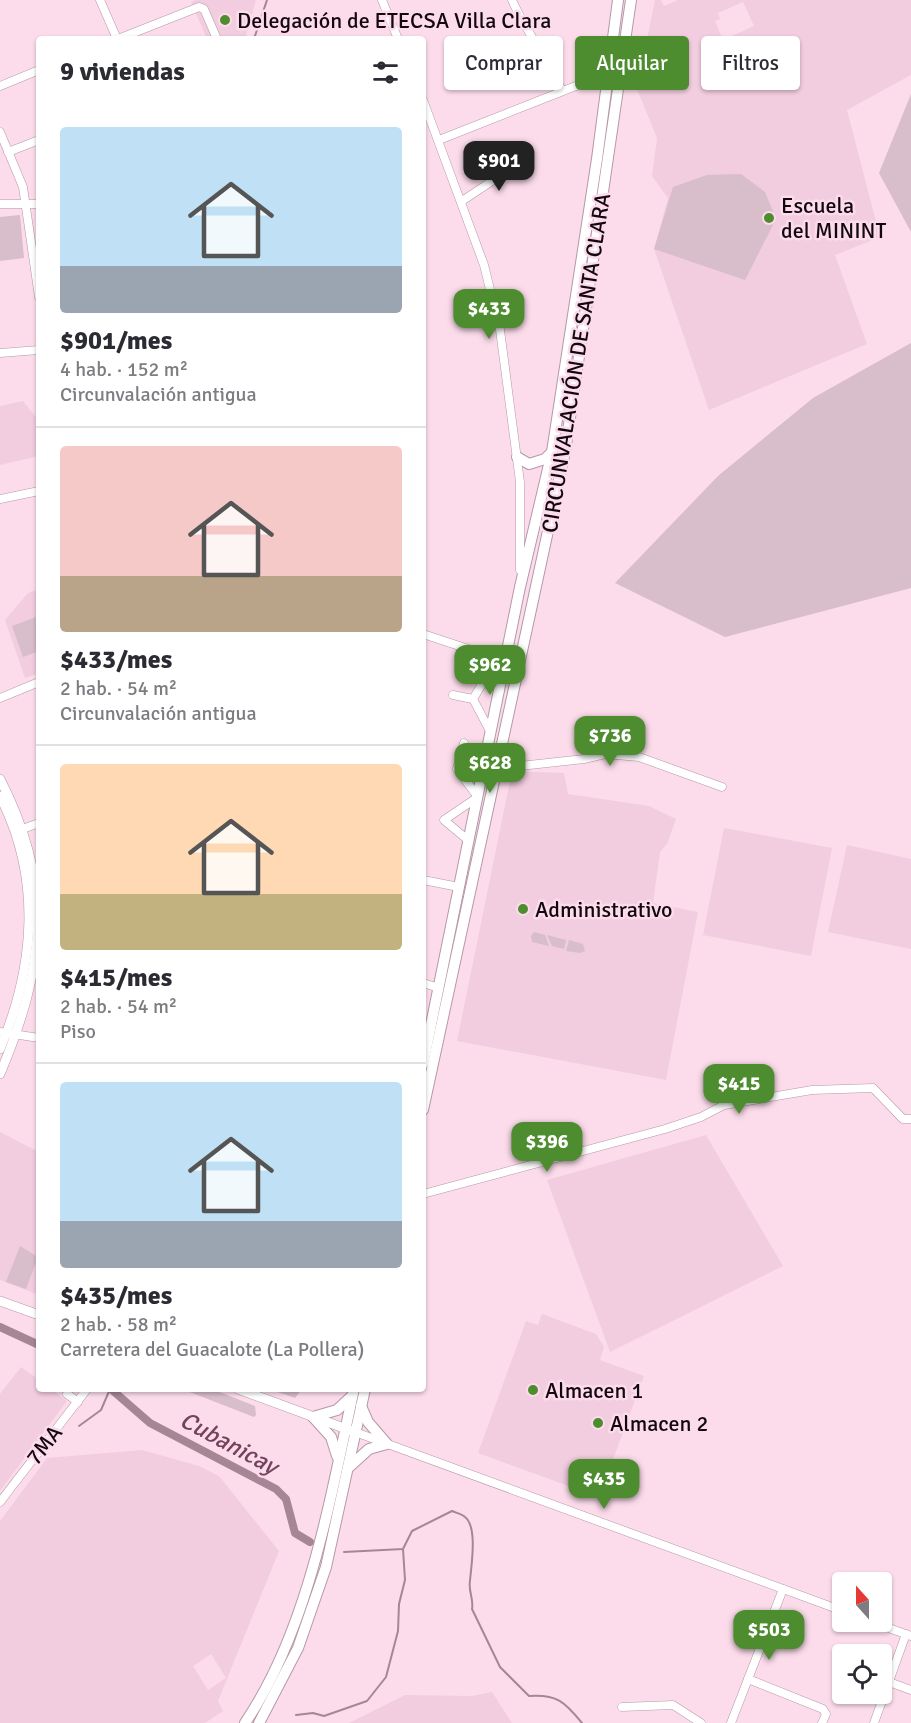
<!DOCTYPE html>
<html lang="es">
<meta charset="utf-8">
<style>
body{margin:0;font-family:Signika,sans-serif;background:#f7f7f7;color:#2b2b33;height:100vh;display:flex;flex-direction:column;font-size:22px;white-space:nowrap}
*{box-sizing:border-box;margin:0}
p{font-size:20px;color:#7c7c81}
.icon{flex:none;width:33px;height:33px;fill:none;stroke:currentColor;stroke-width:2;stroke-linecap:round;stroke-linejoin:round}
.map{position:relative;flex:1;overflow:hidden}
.side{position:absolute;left:36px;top:36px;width:390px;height:1356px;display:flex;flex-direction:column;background:#fff;border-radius:6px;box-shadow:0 2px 4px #0004}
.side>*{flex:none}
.guide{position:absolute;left:444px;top:36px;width:376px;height:54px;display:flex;gap:12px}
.needle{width:39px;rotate:339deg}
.fabs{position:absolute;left:832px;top:1572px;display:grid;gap:12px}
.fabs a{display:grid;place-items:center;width:60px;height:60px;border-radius:6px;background:#fff;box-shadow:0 2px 4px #0004;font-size:30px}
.price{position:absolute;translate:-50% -51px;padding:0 14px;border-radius:12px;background:#4e8d2f;color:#fff;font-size:20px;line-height:39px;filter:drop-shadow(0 2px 3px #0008)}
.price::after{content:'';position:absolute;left:50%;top:36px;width:18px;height:14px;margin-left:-9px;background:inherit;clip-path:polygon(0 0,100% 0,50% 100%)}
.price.active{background:#222;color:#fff}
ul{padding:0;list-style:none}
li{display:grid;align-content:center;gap:12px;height:318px;padding:0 24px}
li+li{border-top:2px solid #e1e1e2}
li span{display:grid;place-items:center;height:186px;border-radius:6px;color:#555}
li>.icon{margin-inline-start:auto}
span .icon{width:108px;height:108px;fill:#fffc;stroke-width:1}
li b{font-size:26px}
h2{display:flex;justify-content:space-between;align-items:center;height:72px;padding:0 24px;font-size:26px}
.chip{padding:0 21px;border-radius:6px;background:#fff;box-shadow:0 2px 4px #0004;font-size:21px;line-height:54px}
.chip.active{background:#4e8d2f;color:#fff}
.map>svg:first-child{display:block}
.built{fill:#f2ccdf;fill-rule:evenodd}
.green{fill:#d8bdca}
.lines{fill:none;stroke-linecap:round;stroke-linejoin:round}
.stream{stroke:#a68695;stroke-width:2}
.canal{stroke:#a68695;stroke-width:8}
.minor-casing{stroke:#b598a6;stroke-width:9}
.major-casing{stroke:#b598a6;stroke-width:10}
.highway-casing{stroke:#b598a6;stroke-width:12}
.minor{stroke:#fff;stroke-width:8}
.major{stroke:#fff;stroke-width:9}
.highway{stroke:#fff;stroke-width:10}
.poi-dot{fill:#4e8d2f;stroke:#fcdceb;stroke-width:2}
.labels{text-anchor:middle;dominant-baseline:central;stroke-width:5;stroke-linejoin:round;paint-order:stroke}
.poi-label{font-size:22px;fill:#12080e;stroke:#fcdceb;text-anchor:start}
.street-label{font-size:22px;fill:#12080e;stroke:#fcdceb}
.water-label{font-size:24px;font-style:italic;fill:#73435d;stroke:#fcdceb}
</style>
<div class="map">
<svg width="911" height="1723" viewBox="0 0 911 1723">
<rect width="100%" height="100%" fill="#fcdceb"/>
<g class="built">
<path d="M195 0H256L245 39H207L191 2Z"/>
<path d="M655 0H661L664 6 678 0H911V75L847 110 880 237 835 255 867 344 709 410 654 249 668 198 652 176 657 138 637 89ZM743 2 754 26 723 40 715 21 720 19 718 13Z"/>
<path d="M23 401 39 421V456L0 465V406Z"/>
<path d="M39 589V673L25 678 5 620 28 593Z"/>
<path d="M512 771 564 773 568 794 649 806 676 819 667 844 660 852 653 903 698 912 666 1080 457 1041Z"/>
<path d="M724 828 832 848 811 956 703 935Z"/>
<path d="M847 845 911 859V949L828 932Z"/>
<path d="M0 1132 39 1152V1295L0 1280Z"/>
<path d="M706 1135 783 1266 610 1352 547 1180Z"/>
<path d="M542 1314 596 1334 604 1347 600 1360 644 1376 599 1497 478 1453 526 1321 538 1325Z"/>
<path d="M21 1367 39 1380V1389H51L67 1401 0 1491V1394Z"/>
<path d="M142 1450 199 1466 219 1476 279 1551 218 1701 223 1711 205 1723H0V1521L47 1458ZM211 1654 226 1678 208 1690 193 1666Z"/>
<path d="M492 1692 512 1723H349L405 1695 472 1696Z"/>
</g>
<g class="green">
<path d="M911 94V232L879 173Z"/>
<path d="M741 174 765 192 776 219 745 280 654 249 673 187 707 175Z"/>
<path d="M20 215 24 258 0 261V217Z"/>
<path d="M911 343V588L725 637 615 583 718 476 813 398Z"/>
<path d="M39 616V651L23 657 12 626Z"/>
<path d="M534 932 545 935 549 946 532 942 531 936Z"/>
<path d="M547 935 566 940 564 949 552 946Z"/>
<path d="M569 940 583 944 585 951 580 953 566 951Z"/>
<path d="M20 1246 38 1257 26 1289 6 1282Z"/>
<path d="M182 1389H212L255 1406 256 1415 254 1417Z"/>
<path d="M269 1389H302L295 1398Z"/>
</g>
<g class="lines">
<g class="stream">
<path d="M254 39 267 0"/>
<path d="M79 1426 101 1410 110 1389"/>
<path d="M344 1552 403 1549 412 1531 452 1511C456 1513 462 1514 465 1517 478 1527 471 1567 470 1581 468 1591 474 1599 472 1609L500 1667 529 1696C557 1694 565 1702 582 1723"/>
<path d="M296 1715 313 1713 324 1716 367 1701 386 1677 398 1631 399 1604 405 1580 403 1549"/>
</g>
<g class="canal">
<path d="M0 1327 39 1345"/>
<path d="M111 1389 150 1423 276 1489 286 1499 295 1533 310 1542"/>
</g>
<defs>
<g id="minor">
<path d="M100 0 117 39"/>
<path d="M382 0 398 39"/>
<path d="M512 0C526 32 548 59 562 91"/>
<path d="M118 39 199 7 204 9 217 39"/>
<path d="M0 86 39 70"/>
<path d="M423 100 484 265 500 330 520 482V570"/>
<path d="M0 132 23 187 39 297"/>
<path d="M439 140 586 82 592 83"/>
<path d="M8 152 39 140"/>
<path d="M462 201 495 179 526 165"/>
<path d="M0 204H39"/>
<path d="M0 353 39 350"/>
<path d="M0 499 39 491"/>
<path d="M423 634 520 666"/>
<path d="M453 695 473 699"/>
<path d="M0 698 39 682"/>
<path d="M491 733 473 699 488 674 505 662"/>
<path d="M464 743 457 769 478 797 444 820 469 841"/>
<path d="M498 765 520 766 584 759 605 754 639 757 722 787"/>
<path d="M17 831 39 823"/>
<path d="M423 880 459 887"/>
<path d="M423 983 439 988"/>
<path d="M0 1032 39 1038"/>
<path d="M423 1194 665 1129 701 1117 724 1105 812 1090 873 1088 903 1119H911"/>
<path d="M67 1394 78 1402"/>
<path d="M355 1432 843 1611"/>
<path d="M0 1502 87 1389"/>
<path d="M872 1622 911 1636"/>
<path d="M748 1679 823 1709 826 1714 822 1723"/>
<path d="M889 1682 911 1690"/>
<path d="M622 1707 673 1705 701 1723"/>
<path d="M731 1723 783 1589"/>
<path d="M874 1723 906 1634"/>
</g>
<g id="major">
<path d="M0 779C55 886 45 967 0 1074"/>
<path d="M0 796C42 878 35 966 0 1049"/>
<path d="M0 1301 39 1315"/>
<path d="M238 1389 352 1431"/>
</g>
<g id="highway">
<path d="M517 457 529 464 545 459 552 452"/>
<path d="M423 1064 520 587 552 452 597 159 618 0"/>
<path d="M423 1110 565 452 631 0"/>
<path d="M313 1417 331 1437 337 1456"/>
<path d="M313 1417 337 1410 351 1397"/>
<path d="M348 1468 369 1449 387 1444 368 1422 361 1406"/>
<path d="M245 1723C309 1629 330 1499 354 1389"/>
<path d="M259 1723 298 1648 326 1567 365 1389"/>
</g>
</defs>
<use href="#minor" class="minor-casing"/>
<use href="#major" class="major-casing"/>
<use href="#highway" class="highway-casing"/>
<use href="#minor" class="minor"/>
<use href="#major" class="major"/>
<use href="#highway" class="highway"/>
</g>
<g class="poi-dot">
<circle cx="225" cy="20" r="6"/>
<circle cx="769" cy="218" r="6"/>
<circle cx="523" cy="909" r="6"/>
<circle cx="533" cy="1390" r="6"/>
<circle cx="598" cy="1423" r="6"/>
</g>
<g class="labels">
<g class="poi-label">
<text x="237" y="20">Delegación de ETECSA Villa Clara</text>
<text x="781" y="205">Escuela<tspan x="781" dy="25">del MININT</tspan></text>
<text x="535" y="909">Administrativo</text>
<text x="545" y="1390">Almacen 1</text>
<text x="610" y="1423">Almacen 2</text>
</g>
<g class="street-label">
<text transform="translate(576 363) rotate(-81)">CIRCUNVALACIÓN DE SANTA CLARA</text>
<text transform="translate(44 1445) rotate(-52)">7MA</text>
</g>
<g class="water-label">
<text transform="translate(229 1443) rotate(28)">Cubanicay</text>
</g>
</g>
</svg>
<div class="fabs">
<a><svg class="needle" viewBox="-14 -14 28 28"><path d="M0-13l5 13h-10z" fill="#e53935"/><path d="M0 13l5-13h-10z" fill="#7c7c81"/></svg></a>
<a><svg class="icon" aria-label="locate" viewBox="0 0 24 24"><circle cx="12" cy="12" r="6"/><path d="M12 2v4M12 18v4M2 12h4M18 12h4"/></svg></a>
</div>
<b class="price active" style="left:499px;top:192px">$901</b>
<b class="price" style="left:489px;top:340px">$433</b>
<b class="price" style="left:490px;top:696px">$962</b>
<b class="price" style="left:610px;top:767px">$736</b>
<b class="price" style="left:490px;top:794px">$628</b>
<b class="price" style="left:739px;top:1115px">$415</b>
<b class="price" style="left:547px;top:1173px">$396</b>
<b class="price" style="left:604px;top:1510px">$435</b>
<b class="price" style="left:769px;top:1661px">$503</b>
<div class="guide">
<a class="chip">Comprar</a>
<a class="chip active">Alquilar</a>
<a class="chip">Filtros</a>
</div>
<section class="side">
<h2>9 viviendas<svg class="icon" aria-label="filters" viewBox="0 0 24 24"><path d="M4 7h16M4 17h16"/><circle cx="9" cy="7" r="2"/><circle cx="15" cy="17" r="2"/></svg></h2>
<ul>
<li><span style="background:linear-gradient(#bfe0f5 75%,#9aa5b1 0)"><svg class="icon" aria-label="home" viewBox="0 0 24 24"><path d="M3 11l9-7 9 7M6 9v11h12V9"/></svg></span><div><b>$901/mes</b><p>4 hab. · 152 m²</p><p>Circunvalación antigua</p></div></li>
<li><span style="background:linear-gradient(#f6c9c9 70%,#b9a48a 0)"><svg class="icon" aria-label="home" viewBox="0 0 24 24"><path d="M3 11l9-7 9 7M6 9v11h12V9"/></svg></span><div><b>$433/mes</b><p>2 hab. · 54 m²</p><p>Circunvalación antigua</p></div></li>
<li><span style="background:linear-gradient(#ffd9b3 70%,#c2b280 0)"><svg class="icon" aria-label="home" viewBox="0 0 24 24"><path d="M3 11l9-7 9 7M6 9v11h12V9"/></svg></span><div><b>$415/mes</b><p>2 hab. · 54 m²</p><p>Piso</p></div></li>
<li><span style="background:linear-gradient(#bfe0f5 75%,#9aa5b1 0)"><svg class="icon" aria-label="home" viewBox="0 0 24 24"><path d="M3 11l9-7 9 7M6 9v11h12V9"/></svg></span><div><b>$435/mes</b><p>2 hab. · 58 m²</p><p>Carretera del Guacalote (La Pollera)</p></div></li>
</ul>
</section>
</div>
